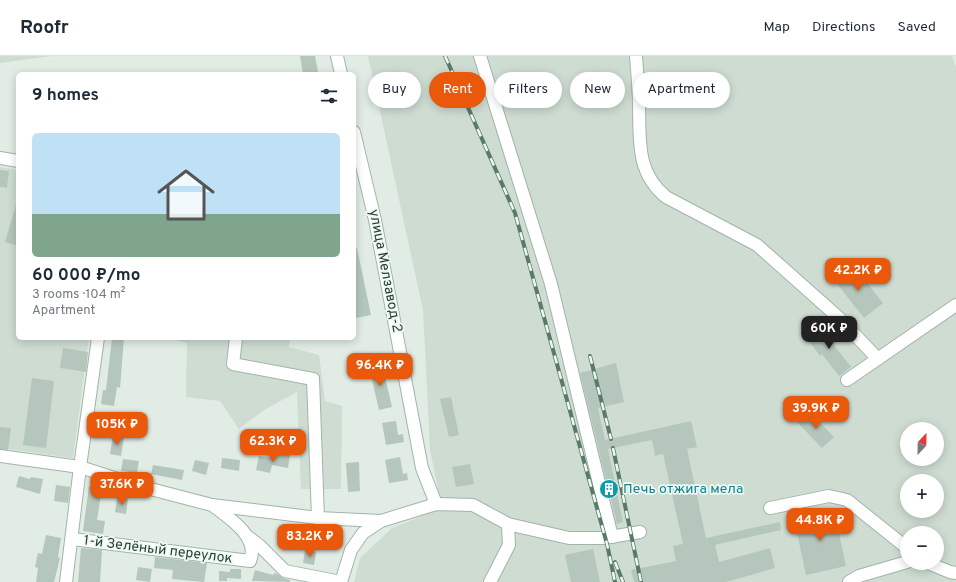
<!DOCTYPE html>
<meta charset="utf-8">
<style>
body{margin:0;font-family:Overpass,sans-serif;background:#f6f6f7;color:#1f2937;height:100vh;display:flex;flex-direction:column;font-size:15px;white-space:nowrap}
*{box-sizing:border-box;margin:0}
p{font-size:13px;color:#747a83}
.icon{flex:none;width:22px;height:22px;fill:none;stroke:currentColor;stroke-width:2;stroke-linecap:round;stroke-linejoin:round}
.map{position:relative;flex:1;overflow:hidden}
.side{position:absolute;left:16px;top:16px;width:340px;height:268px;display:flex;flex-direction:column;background:#fff;border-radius:6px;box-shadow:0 2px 10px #0003}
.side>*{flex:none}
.top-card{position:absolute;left:368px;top:16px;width:380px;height:36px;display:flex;gap:8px}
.needle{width:26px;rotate:22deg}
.tools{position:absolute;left:900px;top:366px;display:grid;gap:8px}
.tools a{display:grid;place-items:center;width:44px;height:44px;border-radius:50%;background:#fff;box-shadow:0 2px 10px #0003;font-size:20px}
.price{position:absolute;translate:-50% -34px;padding:0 9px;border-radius:8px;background:#ea580c;color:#fff;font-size:13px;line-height:26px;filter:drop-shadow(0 1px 2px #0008)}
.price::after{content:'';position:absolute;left:50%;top:24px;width:12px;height:9px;margin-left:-6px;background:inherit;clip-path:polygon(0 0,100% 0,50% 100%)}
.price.selected{background:#222;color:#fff}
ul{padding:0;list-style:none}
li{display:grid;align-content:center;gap:8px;height:212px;padding:0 16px}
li+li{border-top:1px solid #e0e1e3}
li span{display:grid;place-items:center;height:124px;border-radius:6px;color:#555}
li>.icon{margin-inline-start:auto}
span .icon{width:72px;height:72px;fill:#fffc;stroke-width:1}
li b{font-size:17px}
h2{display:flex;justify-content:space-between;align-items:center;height:48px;padding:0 16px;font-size:17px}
.tag{padding:0 14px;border-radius:18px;background:#fff;box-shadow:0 2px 10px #0003;font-size:14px;line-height:36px}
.tag.selected{background:#ea580c;color:#fff}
header{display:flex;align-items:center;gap:24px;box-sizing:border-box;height:56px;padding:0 20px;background:#fff;border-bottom:1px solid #e0e1e3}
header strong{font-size:19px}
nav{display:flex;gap:22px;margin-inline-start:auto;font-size:14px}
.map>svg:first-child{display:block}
.built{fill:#cedcd2;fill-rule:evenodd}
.building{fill:#b5c7bc}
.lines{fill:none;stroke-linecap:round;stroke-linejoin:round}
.minor-casing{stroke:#a2b4aa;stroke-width:14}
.minor{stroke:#fff;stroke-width:12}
.rail-casing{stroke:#597a69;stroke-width:4}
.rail{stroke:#f0f8f2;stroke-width:2.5;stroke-dasharray:8;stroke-linecap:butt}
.labels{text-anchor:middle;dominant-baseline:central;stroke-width:3.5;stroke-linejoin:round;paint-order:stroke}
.street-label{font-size:14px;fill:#1f3e2e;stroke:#f0f8f2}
.culture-label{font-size:14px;fill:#0d838f;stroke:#f0f8f2;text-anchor:start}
</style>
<header>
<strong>Roofr</strong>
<nav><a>Map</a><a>Directions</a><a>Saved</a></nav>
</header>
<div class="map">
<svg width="956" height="526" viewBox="0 0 956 526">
<rect width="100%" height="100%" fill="#e0ece4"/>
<g class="built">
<path d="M0 0H52L0 7Z"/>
<path d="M368 0H952L956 11V526H354L360 502 392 472 442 452 430 394 423 254ZM907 373H937V403H907ZM907 425H937V455H907ZM907 477H937V507H907Z"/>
<path d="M0 111 18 114V282H89L73 402 0 392Z"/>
<path d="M164 282H290L289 291 319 299 325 345 342 350 341 433H301L297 336 264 354 239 373 220 345 186 341 187 287Z"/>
</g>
<g class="building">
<path d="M300 0H315L318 16 303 18Z"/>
<path d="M0 114 9 115 7 132 0 131Z"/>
<path d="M16 149H18V190L5 186Z"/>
<path d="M354 192H357L371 259 356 262 354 254Z"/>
<path d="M853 209 883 247 864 262 834 224Z"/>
<path d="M824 270 836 287 834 289 851 311 839 320 822 298 820 300 807 282Z"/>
<path d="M112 282H124L120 332 117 331 114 350 101 348 103 334H106Z"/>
<path d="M63 292 88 296 86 316 60 312Z"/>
<path d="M616 307 624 346 598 352 605 384 691 365 697 391 687 393 706 482 780 466 781 474 715 489 719 506 770 492 775 512 726 526H634L631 514 676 505 673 490 683 488 663 398 655 400 652 384 608 393 623 466 617 468 580 317Z"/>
<path d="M382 308 392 351 379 354 369 311Z"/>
<path d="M32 322 54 325 46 392 23 389Z"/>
<path d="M451 341 459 379 449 381 440 343Z"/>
<path d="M809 355 834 381 822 392 797 366Z"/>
<path d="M396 365 398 379 403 378 404 386 386 389 382 367Z"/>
<path d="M0 371 11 372 8 394 0 393Z"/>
<path d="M113 380 124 382 121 400 110 398Z"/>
<path d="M276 397 290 399 288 412 272 409 270 417 256 414 259 400 275 403Z"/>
<path d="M400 401 403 418 407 417 408 424 389 427 385 404Z"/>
<path d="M222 402 240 404 239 415 221 412Z"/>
<path d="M123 403 139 405 137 417 121 415Z"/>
<path d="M195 404 209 407 206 419 192 415Z"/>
<path d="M359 406 360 435 348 436 346 407Z"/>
<path d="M470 408 474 428 456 431 452 411Z"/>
<path d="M153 409 184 414 182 424 151 418Z"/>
<path d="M19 420 30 423 31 421 43 423 40 438 16 431Z"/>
<path d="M56 429 70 431 68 447 54 445Z"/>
<path d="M89 430 102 432 97 464 105 465 103 478 83 475Z"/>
<path d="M117 442 128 443 126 458 115 456Z"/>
<path d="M834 454 846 510 806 519 794 463Z"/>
<path d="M46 479 61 482 58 501 60 502 54 526H36L38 512 35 511 38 497 42 498Z"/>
<path d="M81 492 102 494 100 526H78Z"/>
<path d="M593 493 600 526H571L565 499Z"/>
<path d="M305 494 316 496 314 509 303 507Z"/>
<path d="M155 501 207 507 204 526 172 523 173 514 154 512Z"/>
<path d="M138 511 152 513 150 526 136 524Z"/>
<path d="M230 513H241V523L227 522V525H219V515L230 516Z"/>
<path d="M255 514 273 519 274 517 277 518 283 522 290 524V526L252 525Z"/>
</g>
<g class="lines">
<defs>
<g id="minor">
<path d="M337 0 341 18"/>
<path d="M480 0 551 228 612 481"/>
<path d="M636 0C637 16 639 33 639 49 640 85 636 116 666 141L757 189 838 261 878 303"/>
<path d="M354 76 375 164 422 412 436 448"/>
<path d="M0 102 18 105"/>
<path d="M236 282 233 308 313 323 318 462"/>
<path d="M847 324 956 249"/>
<path d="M0 400 80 411 139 430 212 449 318 462 381 465"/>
<path d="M770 452 829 440 847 444 907 492"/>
<path d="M247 480 260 490 285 515 341 526"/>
<path d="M72 483 250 505C260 481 228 461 212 449"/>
<path d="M928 507 950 516 956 517"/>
<path d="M66 526 80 411 98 282"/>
<path d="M341 526 351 494 363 477 381 465 436 448 473 449 508 468 569 482H604L640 476"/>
<path d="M490 526 509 489 508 468"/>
<path d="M849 526 859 520 907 506"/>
</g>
</defs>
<use href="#minor" class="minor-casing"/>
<use href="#minor" class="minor"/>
<defs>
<g id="rail">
<path d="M445 0 515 157 607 488 615 526"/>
<path d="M590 300 611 383"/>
<path d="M613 392 641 526"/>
<path d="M615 506 623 526"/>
</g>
</defs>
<use href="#rail" class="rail-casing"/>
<use href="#rail" class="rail"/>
</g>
<defs>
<symbol id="building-disc" viewBox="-11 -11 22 22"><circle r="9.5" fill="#0f9aa8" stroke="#f0f8f2"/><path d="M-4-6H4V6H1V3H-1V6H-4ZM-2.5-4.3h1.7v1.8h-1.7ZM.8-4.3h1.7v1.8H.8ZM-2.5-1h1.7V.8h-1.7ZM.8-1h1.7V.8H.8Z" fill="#fff"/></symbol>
</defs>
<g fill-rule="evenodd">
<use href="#building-disc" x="598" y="422" width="22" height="22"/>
</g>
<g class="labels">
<g class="street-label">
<text transform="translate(385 215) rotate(79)">улица Мелзавод-2</text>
<text transform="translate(158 494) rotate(7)">1-й Зелёный переулок</text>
</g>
<g class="culture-label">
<text x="623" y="433">Печь отжига мела</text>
</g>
</g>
</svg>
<div class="tools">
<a><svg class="needle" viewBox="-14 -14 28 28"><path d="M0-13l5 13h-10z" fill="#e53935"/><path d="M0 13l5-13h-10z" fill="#747a83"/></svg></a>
<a>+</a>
<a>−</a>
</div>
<b class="price" style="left:858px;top:236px">42.2K ₽</b>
<b class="price selected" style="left:829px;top:294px">60K ₽</b>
<b class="price" style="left:380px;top:331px">96.4K ₽</b>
<b class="price" style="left:816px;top:374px">39.9K ₽</b>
<b class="price" style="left:117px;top:390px">105K ₽</b>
<b class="price" style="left:273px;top:407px">62.3K ₽</b>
<b class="price" style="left:122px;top:450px">37.6K ₽</b>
<b class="price" style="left:820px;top:486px">44.8K ₽</b>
<b class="price" style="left:310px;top:502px">83.2K ₽</b>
<div class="top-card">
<a class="tag">Buy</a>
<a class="tag selected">Rent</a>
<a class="tag">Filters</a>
<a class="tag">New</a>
<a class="tag">Apartment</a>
</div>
<section class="side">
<h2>9 homes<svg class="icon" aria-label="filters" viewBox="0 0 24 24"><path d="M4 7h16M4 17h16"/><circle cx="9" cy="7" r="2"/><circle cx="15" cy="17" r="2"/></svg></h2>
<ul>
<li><span style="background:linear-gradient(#bfe0f5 65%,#7fa58c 0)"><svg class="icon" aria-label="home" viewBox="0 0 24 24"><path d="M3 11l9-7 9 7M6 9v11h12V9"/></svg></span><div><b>60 000 ₽/mo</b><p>3 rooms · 104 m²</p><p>Apartment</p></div></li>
</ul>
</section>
</div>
